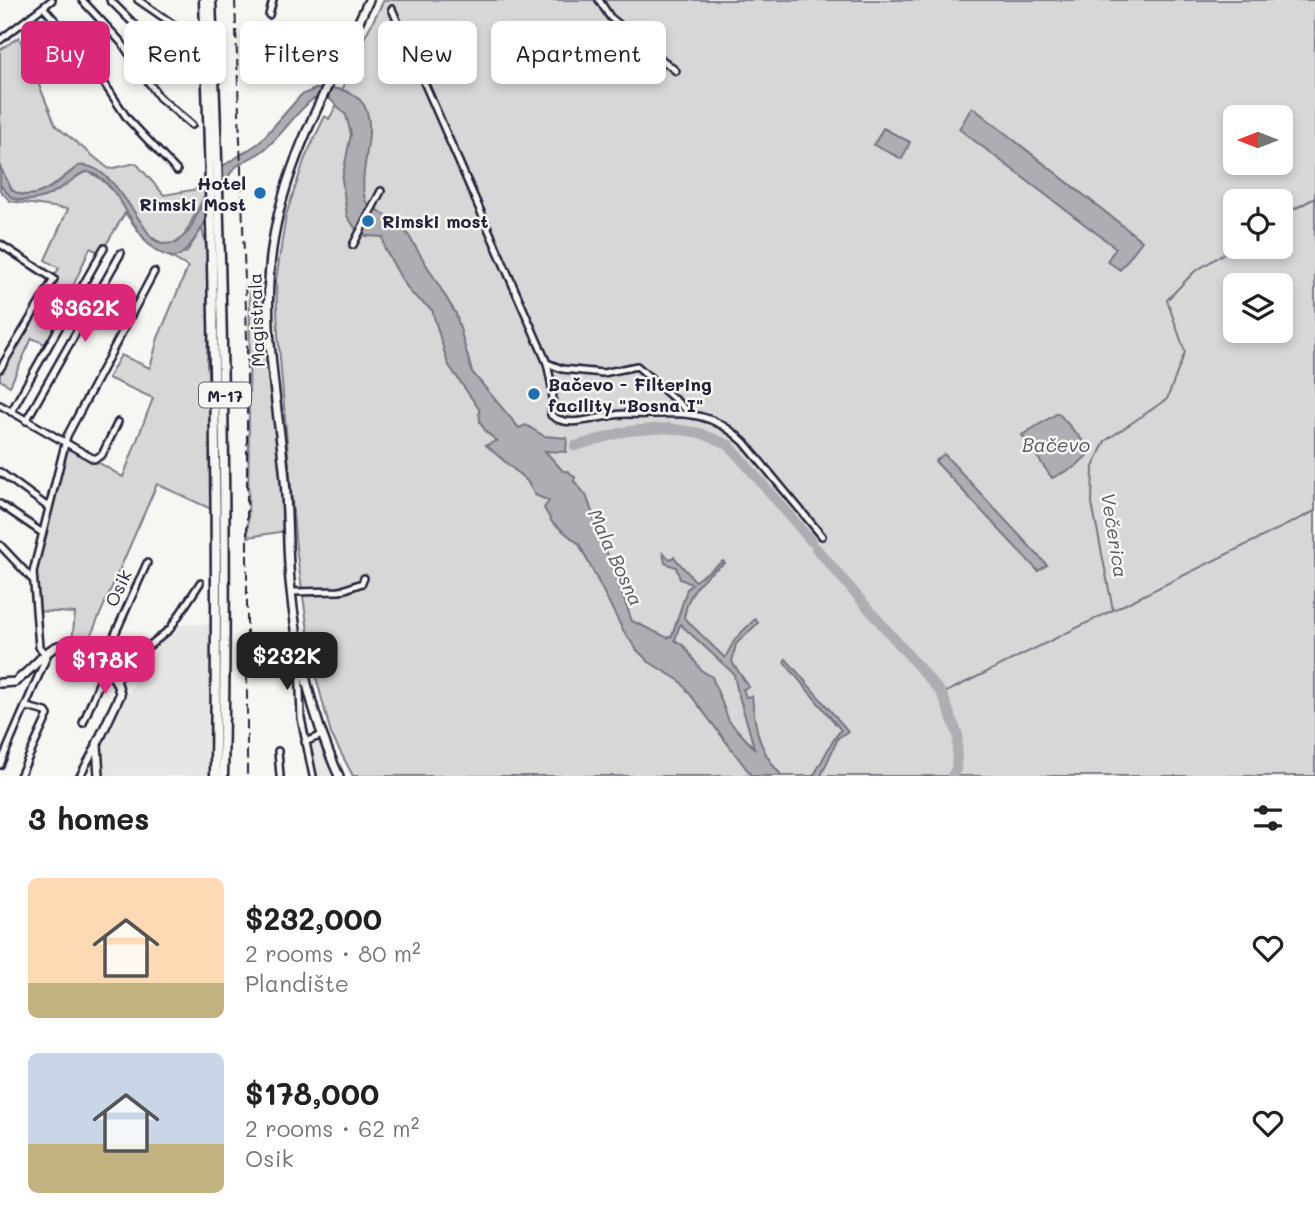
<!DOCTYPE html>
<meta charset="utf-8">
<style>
body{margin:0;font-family:Mali,sans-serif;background:#f2f2f2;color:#222;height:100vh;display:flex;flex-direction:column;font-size:26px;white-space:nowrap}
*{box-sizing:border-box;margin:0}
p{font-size:23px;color:#767676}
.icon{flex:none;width:38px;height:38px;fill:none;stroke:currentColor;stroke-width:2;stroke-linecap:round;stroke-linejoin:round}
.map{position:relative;height:776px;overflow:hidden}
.drawer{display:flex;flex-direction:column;background:#fff;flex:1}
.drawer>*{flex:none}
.hud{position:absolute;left:21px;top:21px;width:700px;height:63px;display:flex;gap:14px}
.needle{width:46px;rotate:270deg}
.fabs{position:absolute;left:1223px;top:105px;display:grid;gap:14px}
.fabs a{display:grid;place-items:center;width:70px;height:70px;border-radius:10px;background:#fff;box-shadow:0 4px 10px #0003;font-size:35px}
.price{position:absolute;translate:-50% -60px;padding:0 16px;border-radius:14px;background:#db2777;color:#fff;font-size:23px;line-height:46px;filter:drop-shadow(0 2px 4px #0008)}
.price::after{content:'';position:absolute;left:50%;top:42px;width:21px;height:16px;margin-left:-10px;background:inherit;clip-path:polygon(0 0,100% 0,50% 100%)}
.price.on{background:#222;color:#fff}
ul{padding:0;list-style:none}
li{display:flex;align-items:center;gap:21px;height:175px;padding:0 28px}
li span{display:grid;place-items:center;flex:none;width:196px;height:140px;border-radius:10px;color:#555}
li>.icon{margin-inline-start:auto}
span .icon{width:84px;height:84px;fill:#fffc;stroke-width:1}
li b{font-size:30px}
h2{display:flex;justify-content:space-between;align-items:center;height:84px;padding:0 28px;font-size:30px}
.pill{padding:0 24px;border-radius:10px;background:#fff;box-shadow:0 4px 10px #0003;font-size:24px;line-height:63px}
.pill.on{background:#db2777;color:#fff}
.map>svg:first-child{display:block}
.built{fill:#e6e6e4}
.green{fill:#d7d7d7;stroke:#7c7c89;stroke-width:2;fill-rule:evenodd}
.water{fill:#adadb3;stroke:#757583;stroke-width:2;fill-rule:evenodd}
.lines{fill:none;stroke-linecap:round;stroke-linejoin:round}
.stream{stroke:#757583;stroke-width:2}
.river{stroke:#adadb3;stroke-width:10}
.minor-casing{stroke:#22223b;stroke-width:10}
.secondary-casing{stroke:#22223b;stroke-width:12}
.trunk-casing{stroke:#22223b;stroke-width:13}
.minor{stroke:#f6f6f2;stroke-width:5}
.secondary{stroke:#f6f6f2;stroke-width:7}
.trunk{stroke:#f6f6f2;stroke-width:8}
.rail{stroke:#22223b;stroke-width:2;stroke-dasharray:10 5;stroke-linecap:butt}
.poi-dot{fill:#1f6fb2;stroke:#f6f6f2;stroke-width:2.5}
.labels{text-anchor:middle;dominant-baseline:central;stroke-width:5;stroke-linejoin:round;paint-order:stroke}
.shield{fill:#f6f6f2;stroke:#626272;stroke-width:2}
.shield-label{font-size:16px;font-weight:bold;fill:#22223b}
.poi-label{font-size:18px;font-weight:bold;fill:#22223b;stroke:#f6f6f2;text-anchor:start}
.street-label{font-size:18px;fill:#22223b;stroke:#f6f6f2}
.water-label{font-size:19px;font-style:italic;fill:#535365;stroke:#f6f6f2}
</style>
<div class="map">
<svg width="1315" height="776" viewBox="0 0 1315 776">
<rect width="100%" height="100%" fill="#f6f6f2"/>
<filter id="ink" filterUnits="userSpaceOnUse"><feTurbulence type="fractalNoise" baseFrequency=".0143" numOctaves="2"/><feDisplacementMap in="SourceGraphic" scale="14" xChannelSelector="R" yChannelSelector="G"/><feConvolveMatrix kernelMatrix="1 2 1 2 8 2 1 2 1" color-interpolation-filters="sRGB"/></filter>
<g filter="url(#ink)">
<g class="built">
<path d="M214 624 210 776H100L99 752 106 727 172 625Z"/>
<path d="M117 635 133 642 118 672 103 664Z"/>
<path d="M325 734 340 776H315L308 742Z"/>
</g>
<g class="green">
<path d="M384 0H1315V776H353L331 734 313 665 296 548 278 335 276 280 286 215 305 158 325 116 329 119 334 110 360 46ZM1236 117H1281V163H1236ZM1236 201H1281V247H1236ZM1236 285H1281V331H1236Z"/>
<path d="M19 37 56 126 109 169 136 163 164 195 209 187 182 240 170 245C128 240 129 169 78 166 61 180 34 206 12 190L0 167V50Z"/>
<path d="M89 172C118 184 131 224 152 246L186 253 202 228 207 251 209 300 207 363 213 422 211 509 157 484 84 651 72 642 75 613 36 611 38 550 69 445 123 477 153 398 108 378 121 355 150 368 158 338 188 267 148 244 125 213 101 253 90 248 47 345 32 338 10 386 0 380V370L59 268 45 260 68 209 10 201 0 190V185L12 198C53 210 71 170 89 172Z"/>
<path d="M250 283H264L286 531 248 537Z"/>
</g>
<g class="water">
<path d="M332 88C399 97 352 166 366 202L399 224 409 236 456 314 472 372 519 428 526 425 544 436 567 438 566 452 545 451 563 471H568L575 477 574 481 586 495 632 621 668 638 672 636 687 589 692 584 680 579 676 567 665 563 663 553 670 559 674 557 695 581 723 561 725 563C702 577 688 591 684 618L725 658 735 639 755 619 758 623 736 644 732 662 749 687 743 689 746 697 752 696C755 730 759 751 782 776H752L680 681 649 662 637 650 623 630 579 544 552 522 544 508 549 501 535 495 527 481 486 445 497 441 486 432 480 422 479 409 448 364 432 310 411 293 401 278 385 249 383 237 366 236 357 231 347 216 342 179 351 134 346 115 329 98 313 99C295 113 283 134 265 149 251 161 237 160 228 177 220 193 191 260 172 257 133 252 124 179 88 172 77 169 51 210 12 198L0 185V167L12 190C34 206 61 180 78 166 108 159 136 219 153 239L162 244 176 243 189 231 220 168 259 143 301 95 315 89ZM680 624 734 674C738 699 748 722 754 748L729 721 712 677 701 670 684 646 675 640Z"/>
<path d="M972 107 1142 241 1120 270 1107 261 1116 248 959 129Z"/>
<path d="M883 128 910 142 902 159 874 145Z"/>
<path d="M1058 413 1092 451 1075 467 1052 478 1022 435Z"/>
<path d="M944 454 1047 565 1038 571 935 461Z"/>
<path d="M786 659 848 731 838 738 821 776H813C822 764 829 743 841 730L784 662Z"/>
</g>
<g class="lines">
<g class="stream">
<path d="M1281 216 1315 198"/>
<path d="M1113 610 1092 503 1093 467 1105 441 1167 399 1185 352 1167 300 1194 272 1236 246"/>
<path d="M942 694 1315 511"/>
</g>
<g class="river">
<path d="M575 446 627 431 668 428 700 433 729 445 811 541"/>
<path d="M816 548 942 694 958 735 956 769 952 776"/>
</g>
<defs>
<g id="minor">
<path d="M82 0 121 42 159 97 192 125"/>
<path d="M110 0 177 67"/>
<path d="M138 0 186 33"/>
<path d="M599 0 610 17 676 71"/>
<path d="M44 8 85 54 127 118 177 171"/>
<path d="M392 9 547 363 553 392 551 415C567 429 596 417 615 415 626 413 637 415 648 414 689 413 713 412 744 442L822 536"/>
<path d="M269 15 273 0"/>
<path d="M24 24 52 59"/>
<path d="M0 40 52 0"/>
<path d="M0 244 54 279 0 369"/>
<path d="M353 245 381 191"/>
<path d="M547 363 562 369 603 373 637 366 690 413"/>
<path d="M0 405 94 459 102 455 118 422"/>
<path d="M11 412 104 248"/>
<path d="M26 421 121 253"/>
<path d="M0 472 48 507"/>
<path d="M0 504 41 532"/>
<path d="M0 545 33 580"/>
<path d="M292 592 340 591 362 583 364 578"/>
<path d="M299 662 301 718 313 776"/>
<path d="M101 665 147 563"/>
<path d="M117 680 144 650 170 629 200 583"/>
<path d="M83 723 105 669"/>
<path d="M305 742 322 735"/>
<path d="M278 751 280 776"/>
<path d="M0 765 47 656 39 647 33 572 67 436 154 272"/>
<path d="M20 776 48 715 46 712 27 707"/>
<path d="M80 776 96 746"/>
</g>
<g id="secondary">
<path d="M0 683 15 682C50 656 54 624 100 664 111 674 118 679 120 695L97 744 99 776"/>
<path d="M339 776C311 715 296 648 290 581 287 544 288 506 284 469 276 393 260 313 274 236 288 154 334 76 369 0"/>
</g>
<g id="trunk">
<path d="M204 0C214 259 218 517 215 776"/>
<path d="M211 0C222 259 228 517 223 776"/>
</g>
</defs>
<use href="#minor" class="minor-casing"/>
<use href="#secondary" class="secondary-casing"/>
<use href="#trunk" class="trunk-casing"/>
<use href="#minor" class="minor"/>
<use href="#secondary" class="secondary"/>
<use href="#trunk" class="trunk"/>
<path class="rail" d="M235 0 247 338V776"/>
</g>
</g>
<g class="poi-dot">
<circle cx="260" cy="193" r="7"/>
<circle cx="368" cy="221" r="7"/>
<circle cx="534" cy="394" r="7"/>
</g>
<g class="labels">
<rect class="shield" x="199" y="382.5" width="52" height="25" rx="5"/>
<g class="shield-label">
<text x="225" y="395">M-17</text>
</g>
<g class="poi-label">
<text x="246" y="183" text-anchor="end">Hotel<tspan x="246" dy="21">Rimski Most</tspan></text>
<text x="382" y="221">Rimski most</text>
<text x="548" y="384">Bačevo - Filtering<tspan x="548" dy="21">facility "Bosna I"</tspan></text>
</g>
<g class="street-label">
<text transform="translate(256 320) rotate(-92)">Magistrala</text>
<text transform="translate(118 588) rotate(-65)">Osik</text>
</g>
<g class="water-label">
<text x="1056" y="444">Bačevo</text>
<text transform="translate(1115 535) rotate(81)">Večerica</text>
<text transform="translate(616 557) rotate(65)">Mala Bosna</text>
</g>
</g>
</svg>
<div class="fabs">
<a><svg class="needle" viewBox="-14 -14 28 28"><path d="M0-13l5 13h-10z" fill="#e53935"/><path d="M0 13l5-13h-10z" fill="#767676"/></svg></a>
<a><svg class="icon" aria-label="locate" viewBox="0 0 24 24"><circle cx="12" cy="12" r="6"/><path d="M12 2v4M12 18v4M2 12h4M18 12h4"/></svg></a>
<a><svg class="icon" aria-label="layers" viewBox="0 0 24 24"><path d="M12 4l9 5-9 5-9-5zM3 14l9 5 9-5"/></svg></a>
</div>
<b class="price" style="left:85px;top:344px">$362K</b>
<b class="price on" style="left:287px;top:692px">$232K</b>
<b class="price" style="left:105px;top:696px">$178K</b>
<div class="hud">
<a class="pill on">Buy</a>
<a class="pill">Rent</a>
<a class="pill">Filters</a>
<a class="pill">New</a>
<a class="pill">Apartment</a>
</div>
</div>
<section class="drawer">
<h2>3 homes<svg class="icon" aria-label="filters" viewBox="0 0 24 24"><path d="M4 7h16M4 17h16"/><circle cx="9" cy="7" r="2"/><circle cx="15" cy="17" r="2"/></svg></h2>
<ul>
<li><span style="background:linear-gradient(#ffd9b3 75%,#c2b280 0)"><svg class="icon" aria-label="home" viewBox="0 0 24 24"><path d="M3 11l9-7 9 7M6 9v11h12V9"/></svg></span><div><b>$232,000</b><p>2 rooms · 80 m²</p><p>Plandište</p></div><svg class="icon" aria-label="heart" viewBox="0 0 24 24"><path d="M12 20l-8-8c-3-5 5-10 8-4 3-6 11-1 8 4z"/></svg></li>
<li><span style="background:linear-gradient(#c9d6e8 65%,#c2b280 0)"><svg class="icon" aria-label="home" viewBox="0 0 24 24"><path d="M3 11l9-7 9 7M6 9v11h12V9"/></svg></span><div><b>$178,000</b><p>2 rooms · 62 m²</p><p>Osik</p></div><svg class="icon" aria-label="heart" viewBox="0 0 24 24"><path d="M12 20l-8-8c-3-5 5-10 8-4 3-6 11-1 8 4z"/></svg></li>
</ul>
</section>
